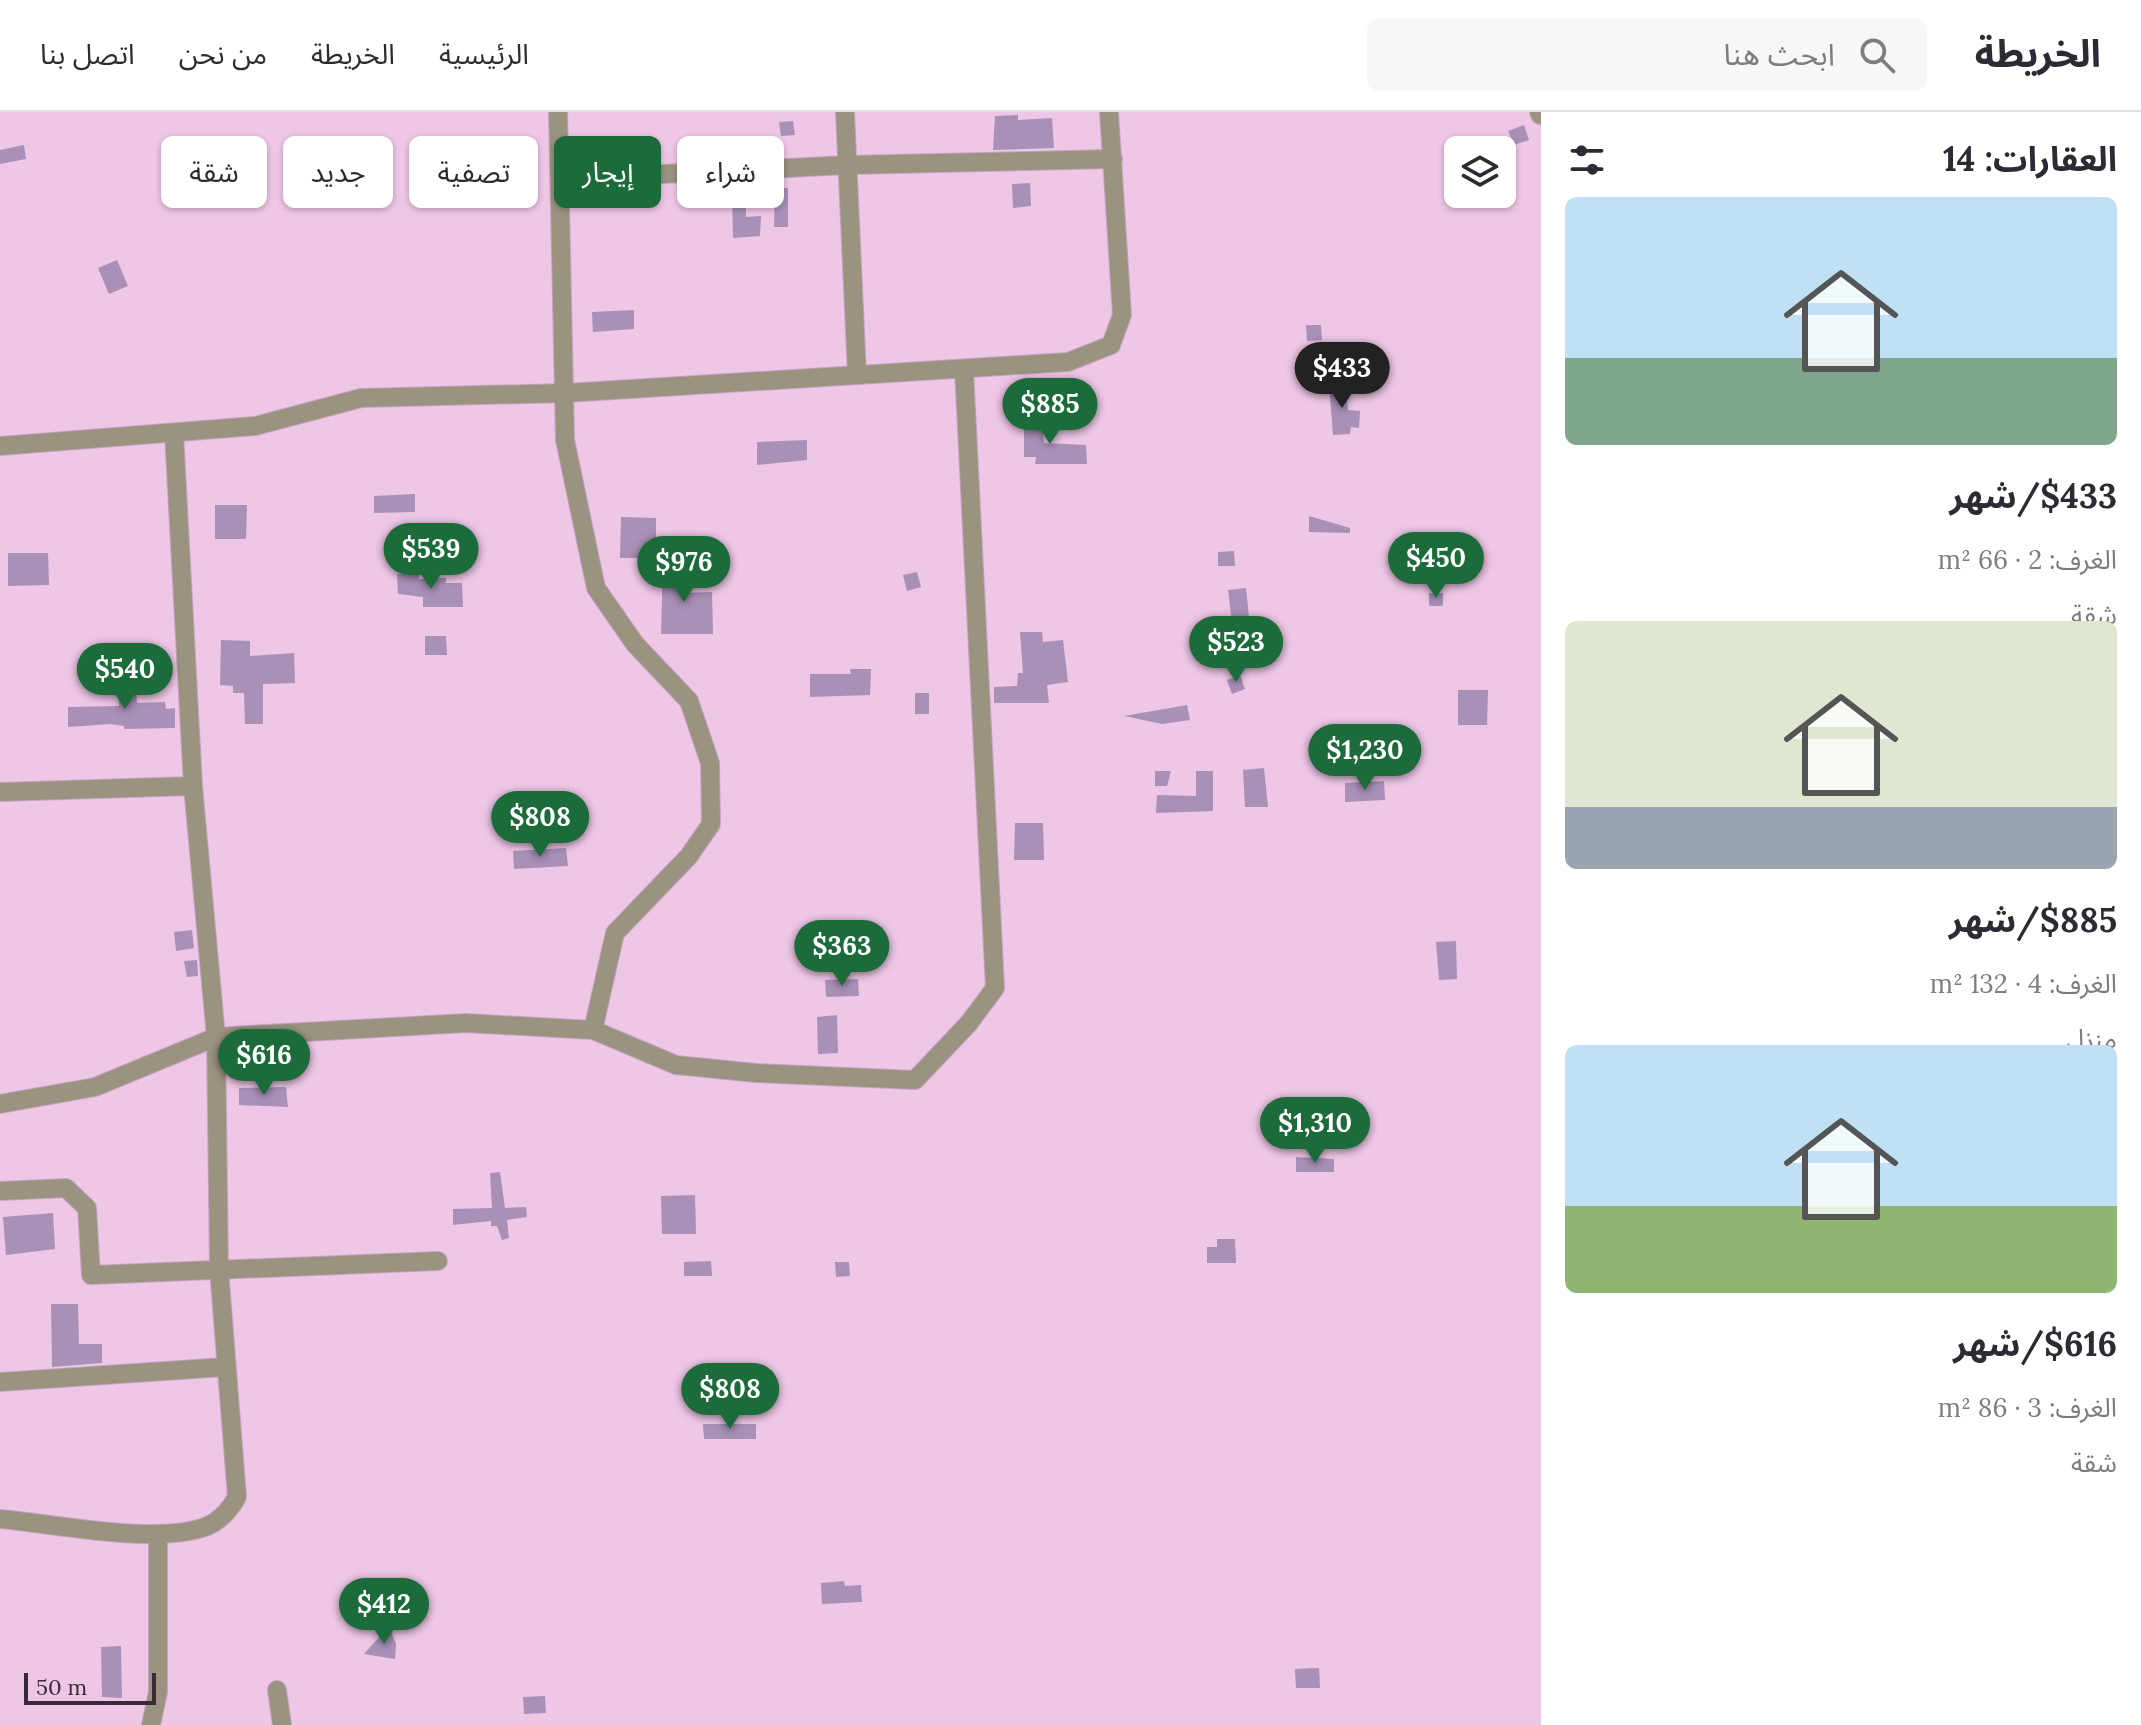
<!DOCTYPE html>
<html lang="ar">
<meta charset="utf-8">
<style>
body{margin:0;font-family:Lora,"Noto Sans Arabic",serif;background:#f7f7f7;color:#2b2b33;direction:rtl;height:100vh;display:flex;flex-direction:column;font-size:30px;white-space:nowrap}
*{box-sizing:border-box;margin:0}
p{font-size:26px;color:#7c7c81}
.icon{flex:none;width:44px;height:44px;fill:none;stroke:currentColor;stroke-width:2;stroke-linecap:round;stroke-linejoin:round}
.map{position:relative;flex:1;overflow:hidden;direction:ltr}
.side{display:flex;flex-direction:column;background:#fff;width:600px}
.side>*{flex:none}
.top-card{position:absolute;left:24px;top:24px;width:760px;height:72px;direction:rtl;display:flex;gap:16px}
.fabs{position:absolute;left:1444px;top:24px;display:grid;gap:16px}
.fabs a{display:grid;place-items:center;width:72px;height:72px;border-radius:12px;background:#fff;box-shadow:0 2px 6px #0004;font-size:40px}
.scale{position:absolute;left:24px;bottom:20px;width:132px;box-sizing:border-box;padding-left:8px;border:4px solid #392a37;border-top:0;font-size:22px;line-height:28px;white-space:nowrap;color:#392a37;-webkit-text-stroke:6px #eec6e6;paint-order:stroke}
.price{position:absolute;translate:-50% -68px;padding:0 18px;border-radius:28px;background:#1c6b3b;color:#fff;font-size:26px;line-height:52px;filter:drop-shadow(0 2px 4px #0008)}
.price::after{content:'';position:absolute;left:50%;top:48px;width:24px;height:18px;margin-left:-12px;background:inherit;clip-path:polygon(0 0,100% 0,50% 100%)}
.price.selected{background:#222;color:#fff}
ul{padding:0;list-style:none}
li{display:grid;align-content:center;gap:16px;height:424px;padding:0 24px}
li span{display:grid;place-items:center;height:248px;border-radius:12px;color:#555}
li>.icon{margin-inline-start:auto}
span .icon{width:144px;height:144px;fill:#fffc;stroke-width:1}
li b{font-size:34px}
h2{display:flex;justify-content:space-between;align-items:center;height:96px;padding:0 24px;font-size:34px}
.pill{padding:0 28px;border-radius:12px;background:#fff;box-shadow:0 2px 6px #0004;font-size:28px;line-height:72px}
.pill.selected{background:#1c6b3b;color:#fff}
header{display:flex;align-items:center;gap:48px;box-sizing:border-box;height:112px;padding:0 40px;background:#fff;border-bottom:2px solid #e1e1e2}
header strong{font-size:38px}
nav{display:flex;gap:44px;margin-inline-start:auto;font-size:28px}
.search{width:560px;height:72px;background:#f7f7f7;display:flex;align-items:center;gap:20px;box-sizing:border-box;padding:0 28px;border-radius:12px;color:#7c7c81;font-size:30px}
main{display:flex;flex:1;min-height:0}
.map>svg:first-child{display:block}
.building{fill:#a890b7}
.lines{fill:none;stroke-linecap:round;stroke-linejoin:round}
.minor-casing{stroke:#c6a4c0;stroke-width:20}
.tertiary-casing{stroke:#c6a4c0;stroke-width:22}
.minor{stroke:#999380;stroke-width:18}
.tertiary{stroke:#999380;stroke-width:20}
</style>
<header>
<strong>الخريطة</strong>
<div class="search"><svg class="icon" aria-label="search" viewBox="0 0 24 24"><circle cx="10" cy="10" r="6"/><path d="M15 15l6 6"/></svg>ابحث هنا</div>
<nav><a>الرئيسية</a><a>الخريطة</a><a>من نحن</a><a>اتصل بنا</a></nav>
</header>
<main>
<section class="side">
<h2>العقارات: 14<svg class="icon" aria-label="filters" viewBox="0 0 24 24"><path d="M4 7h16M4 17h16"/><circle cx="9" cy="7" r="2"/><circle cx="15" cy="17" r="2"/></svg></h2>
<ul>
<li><span style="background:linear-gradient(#bfe0f5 65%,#7fa58c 0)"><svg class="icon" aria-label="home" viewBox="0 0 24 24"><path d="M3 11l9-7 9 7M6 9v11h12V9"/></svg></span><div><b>$433/شهر</b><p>الغرف: 2 · 66 m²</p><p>شقة</p></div></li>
<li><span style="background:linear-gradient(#dfe7d0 75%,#9aa5b1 0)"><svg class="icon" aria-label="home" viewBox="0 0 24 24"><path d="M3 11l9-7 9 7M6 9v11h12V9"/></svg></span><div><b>$885/شهر</b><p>الغرف: 4 · 132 m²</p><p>منزل</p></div></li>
<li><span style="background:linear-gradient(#bfe0f5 65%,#8fb573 0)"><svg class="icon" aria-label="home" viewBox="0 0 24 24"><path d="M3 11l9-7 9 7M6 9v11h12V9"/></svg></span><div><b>$616/شهر</b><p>الغرف: 3 · 86 m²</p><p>شقة</p></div></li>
</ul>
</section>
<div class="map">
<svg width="1541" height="1613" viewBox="0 0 1541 1613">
<rect width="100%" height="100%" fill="#eec6e6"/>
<g class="building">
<path d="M1018 3V8L1052 6 1054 36 993 38 995 4Z"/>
<path d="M793 9 795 23 781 24 779 10Z"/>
<path d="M1524 13 1529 28 1514 33 1508 19Z"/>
<path d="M24 33 26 47 0 52V38Z"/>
<path d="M487 58V72H427V61Z"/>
<path d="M1030 71 1031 94 1013 96 1012 72Z"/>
<path d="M775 76H788V115H774Z"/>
<path d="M746 79V105L761 104 760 124 733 126 732 80Z"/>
<path d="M117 148 128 174 109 182 98 156Z"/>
<path d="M634 198V217L593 220 592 200Z"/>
<path d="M1306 213H1321L1322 228 1307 229Z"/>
<path d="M1345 269 1348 298 1360 299 1359 316 1351 315 1350 322 1333 323 1329 271Z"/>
<path d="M1024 304H1041L1044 331 1086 333 1087 352H1035L1036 345H1024Z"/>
<path d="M807 328V348L757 353V330Z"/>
<path d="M415 382V400L374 401V384Z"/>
<path d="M215 393H247L246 427H215Z"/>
<path d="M1309 404 1350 416V421L1309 420Z"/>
<path d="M621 405 656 406V446H620Z"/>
<path d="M1234 439 1235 454H1218V440Z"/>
<path d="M8 441H48L49 473 8 474Z"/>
<path d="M685 448V481L712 480 713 522H661L663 449Z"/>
<path d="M917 460 921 475 907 479 903 463Z"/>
<path d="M419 461V467L446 466V471H462L463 495H423V485L398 482 397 462Z"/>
<path d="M1246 476 1249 505 1232 510 1228 478Z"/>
<rect x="1429" y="481" width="14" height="13"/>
<path d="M1020 520H1042L1043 530 1063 528 1068 570 1047 573 1049 591H994V575L1017 574 1018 561H1023Z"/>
<path d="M425 524H446L447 543H425Z"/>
<path d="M221 528 250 529V544L294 541 295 571 263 572V612H245L244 581H233V574L220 573Z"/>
<path d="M850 557H871L870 583 810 585V562H851Z"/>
<path d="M135 563 137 591 165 590 166 597 175 596V616L124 617V614L110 612 68 615V595L119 594 118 564Z"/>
<path d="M1240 563 1245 577 1232 582 1227 568Z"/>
<path d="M1458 578H1488L1487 613H1458Z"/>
<rect x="915" y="581" width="14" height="21"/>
<path d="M1187 593 1190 608 1162 612 1124 604Z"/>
<path d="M1264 656 1268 695H1245L1243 658Z"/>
<path d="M1155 659H1171L1167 674H1155Z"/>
<path d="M1196 659H1213V699L1156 701 1157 683 1196 684Z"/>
<path d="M1384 669 1385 688 1345 690V671Z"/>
<path d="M1015 711H1043L1044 748H1014Z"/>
<path d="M566 736 568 754 514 757 513 739Z"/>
<path d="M192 818 194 836 176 839 174 820Z"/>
<path d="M1456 829 1457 867 1439 868 1436 830Z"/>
<path d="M197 848 198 864 187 865 184 849Z"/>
<path d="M858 867 859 884 826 885 825 868Z"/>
<path d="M837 903 838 941 818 942 817 905Z"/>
<path d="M286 975 288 995 239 993V976Z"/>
<path d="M1296 1045 1334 1047V1060H1296Z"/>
<path d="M500 1060 505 1096 526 1095 527 1105 507 1108 509 1126 502 1128 497 1114H491V1109L453 1113V1097L492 1096 490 1061Z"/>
<path d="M695 1083 696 1122H662L661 1084Z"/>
<path d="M53 1101 55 1137 6 1143 3 1105Z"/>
<path d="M1217 1127H1235L1236 1151H1207V1135H1217Z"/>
<path d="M711 1149 712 1164H684V1150Z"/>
<path d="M835 1150H849L850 1164 836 1165Z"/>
<path d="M51 1192H78L79 1232H102V1251L52 1255Z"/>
<path d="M703 1312H756V1327H704Z"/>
<path d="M844 1469 845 1474 861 1473 862 1490 822 1492 821 1471Z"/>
<path d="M389 1514 396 1532 395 1547 364 1542Z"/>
<path d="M121 1534 122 1586 102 1585 101 1535Z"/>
<path d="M1319 1556 1320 1576H1296L1295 1557Z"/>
<path d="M545 1584 546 1601 524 1602 523 1585Z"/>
</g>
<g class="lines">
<defs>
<g id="minor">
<path d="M558 0 565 328 596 476 635 532 689 589 710 651 711 712 689 744 615 821 593 918"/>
<path d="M845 0 857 263"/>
<path d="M561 67 848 53 1113 47"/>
<path d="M0 334 255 314 361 286 566 281 1068 250 1111 233 1122 203 1109 0"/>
<path d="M0 680 193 674"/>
<path d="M0 992 95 975 216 925 466 911 593 918 676 953 756 961 915 968 969 911 995 876 964 257"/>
<path d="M0 1079 66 1076 87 1096 91 1163 438 1149"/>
<path d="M0 1270 225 1255"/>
<path d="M0 1407C55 1412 151 1432 202 1416 219 1411 229 1399 237 1385L219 1157 216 925 193 674 174 321"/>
<path d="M277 1578 282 1613"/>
<path d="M151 1613 158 1580V1422"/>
</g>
<path id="tertiary" d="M1540 0 1541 2"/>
</defs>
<use href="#minor" class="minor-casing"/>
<use href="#tertiary" class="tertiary-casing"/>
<use href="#minor" class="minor"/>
<use href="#tertiary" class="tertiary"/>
</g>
</svg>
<div class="fabs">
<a><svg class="icon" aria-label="layers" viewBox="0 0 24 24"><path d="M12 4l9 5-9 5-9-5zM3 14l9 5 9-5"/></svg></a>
</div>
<div class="scale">50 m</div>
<b class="price selected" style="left:1342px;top:298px">$433</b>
<b class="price" style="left:1050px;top:334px">$885</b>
<b class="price" style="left:431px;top:479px">$539</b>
<b class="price" style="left:1436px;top:488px">$450</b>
<b class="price" style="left:684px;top:492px">$976</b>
<b class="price" style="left:1236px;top:572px">$523</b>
<b class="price" style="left:125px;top:599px">$540</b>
<b class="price" style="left:1365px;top:680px">$1,230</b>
<b class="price" style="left:540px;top:747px">$808</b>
<b class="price" style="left:842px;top:876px">$363</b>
<b class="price" style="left:264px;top:985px">$616</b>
<b class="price" style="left:1315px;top:1053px">$1,310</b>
<b class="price" style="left:730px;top:1319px">$808</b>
<b class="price" style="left:384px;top:1534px">$412</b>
<div class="top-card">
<a class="pill">شراء</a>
<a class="pill selected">إيجار</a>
<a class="pill">تصفية</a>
<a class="pill">جديد</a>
<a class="pill">شقة</a>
</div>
</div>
</main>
